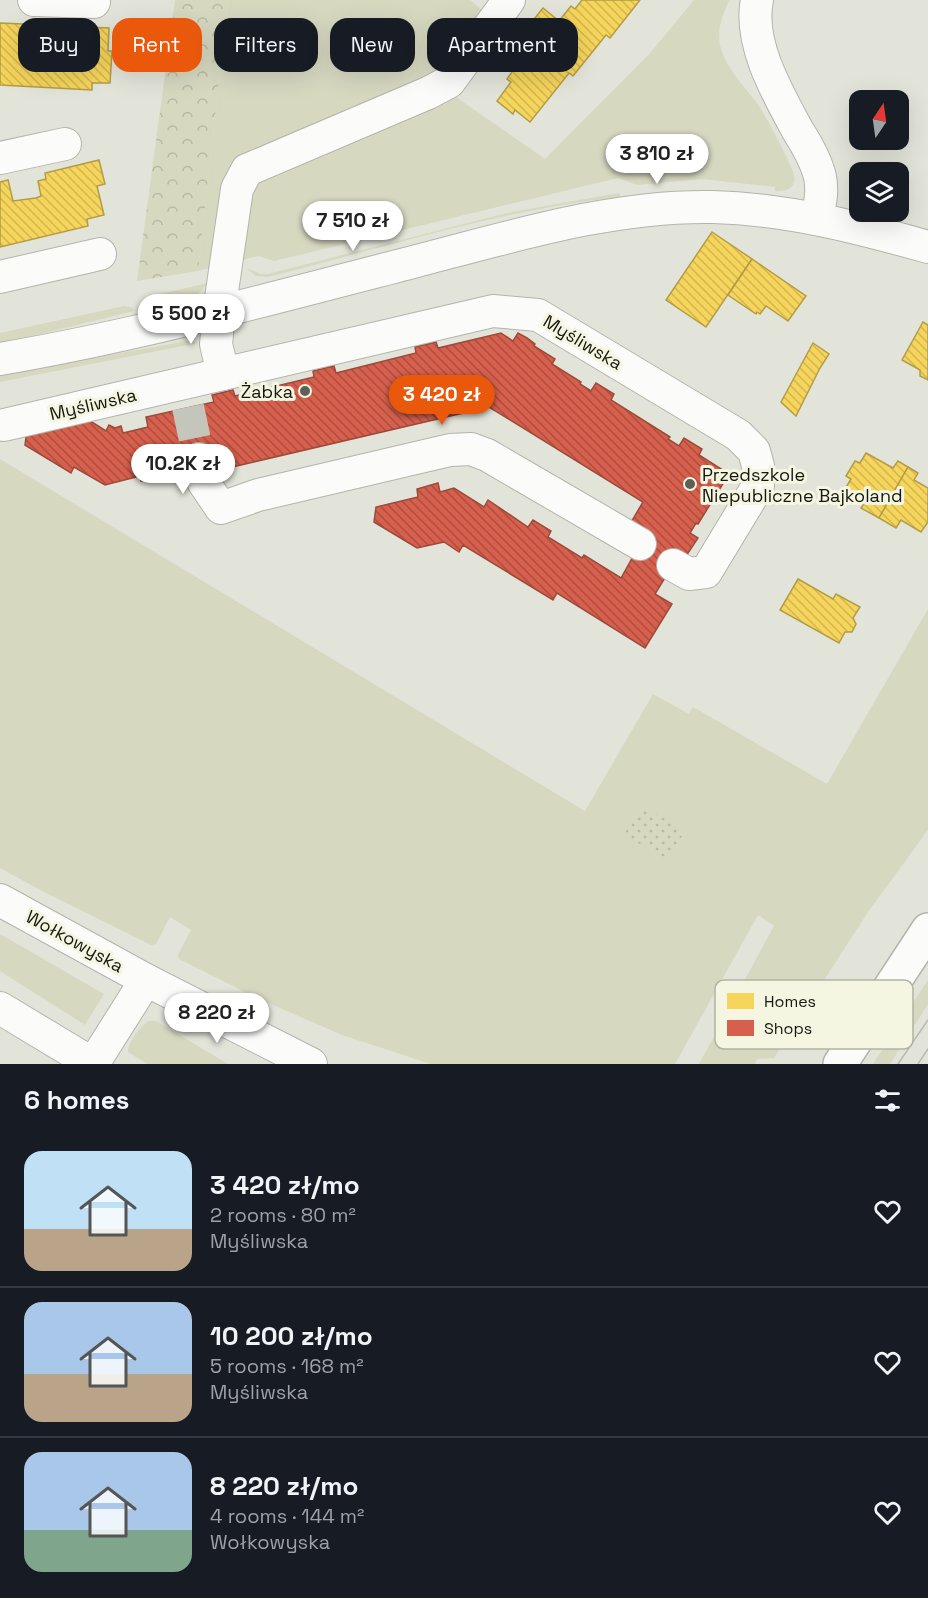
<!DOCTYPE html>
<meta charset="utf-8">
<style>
body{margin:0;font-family:"Space Grotesk",sans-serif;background:#242831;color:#f1f3f6;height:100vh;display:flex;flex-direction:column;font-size:22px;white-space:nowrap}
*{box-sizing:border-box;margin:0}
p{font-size:20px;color:#9ea1a6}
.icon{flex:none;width:33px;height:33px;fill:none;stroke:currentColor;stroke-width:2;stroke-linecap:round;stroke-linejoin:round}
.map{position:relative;height:1064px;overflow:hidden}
.side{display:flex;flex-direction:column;background:#171b24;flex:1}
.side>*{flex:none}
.guide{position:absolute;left:18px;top:18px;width:600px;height:54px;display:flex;gap:12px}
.needle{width:39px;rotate:13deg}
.controls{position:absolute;left:849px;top:90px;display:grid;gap:12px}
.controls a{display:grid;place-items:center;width:60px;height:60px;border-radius:12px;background:#171b24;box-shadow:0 6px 24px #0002;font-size:30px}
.price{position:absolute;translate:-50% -51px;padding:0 14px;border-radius:21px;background:#fff;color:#222;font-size:20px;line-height:39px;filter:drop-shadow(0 2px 3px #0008)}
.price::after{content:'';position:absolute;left:50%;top:36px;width:18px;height:14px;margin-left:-9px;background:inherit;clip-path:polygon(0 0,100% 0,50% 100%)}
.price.current{background:#ea580c;color:#fff}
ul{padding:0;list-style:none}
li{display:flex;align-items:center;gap:18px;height:150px;padding:0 24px}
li+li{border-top:2px solid #363941}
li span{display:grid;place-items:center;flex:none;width:168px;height:120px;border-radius:18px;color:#555}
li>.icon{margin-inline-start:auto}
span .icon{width:72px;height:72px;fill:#fffc;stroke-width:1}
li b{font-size:26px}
h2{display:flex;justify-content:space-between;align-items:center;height:72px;padding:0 24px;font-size:26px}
.pill{padding:0 21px;border-radius:18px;background:#171b24;box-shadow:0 6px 24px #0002;font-size:21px;line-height:54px}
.pill.current{background:#ea580c;color:#fff}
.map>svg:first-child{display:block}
.grass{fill:#d6d8c0}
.forest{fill:url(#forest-crowns)}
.park{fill:url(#park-dots)}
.homes{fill:url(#homes-back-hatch);stroke:#b39c45;stroke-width:1.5}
.shops{fill:url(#shops-back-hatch);stroke:#9c4a3a;stroke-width:1.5}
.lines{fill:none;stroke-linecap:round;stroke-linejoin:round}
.minor-tunnel{stroke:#c4c5bb;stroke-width:32;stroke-dasharray:32 16;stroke-linecap:butt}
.minor-casing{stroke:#b3b4ab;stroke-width:34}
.major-casing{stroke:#b3b4ab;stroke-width:36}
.minor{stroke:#fbfbf9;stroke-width:32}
.major{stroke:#fbfbf9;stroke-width:33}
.tram{stroke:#b8b8b4;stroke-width:1.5}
.poi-dot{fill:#5e5f56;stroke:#f4f6e1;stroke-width:2}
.labels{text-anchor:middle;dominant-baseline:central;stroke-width:6;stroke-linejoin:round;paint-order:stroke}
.street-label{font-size:18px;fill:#16170f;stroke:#f4f6e1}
.poi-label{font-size:18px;fill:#16170f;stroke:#f4f6e1;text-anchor:end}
.key{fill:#f4f6e1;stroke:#b1b3a2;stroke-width:1.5}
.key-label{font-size:16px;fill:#16170f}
</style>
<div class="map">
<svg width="928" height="1064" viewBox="0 0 928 1064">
<defs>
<pattern id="forest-crowns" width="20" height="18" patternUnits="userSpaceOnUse" patternTransform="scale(1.5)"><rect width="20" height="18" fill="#d6d8c0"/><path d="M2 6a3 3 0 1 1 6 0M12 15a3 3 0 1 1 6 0" fill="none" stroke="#b7b9a4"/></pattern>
<pattern id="park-dots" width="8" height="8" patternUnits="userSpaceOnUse" patternTransform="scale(1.5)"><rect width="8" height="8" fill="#d6d8c0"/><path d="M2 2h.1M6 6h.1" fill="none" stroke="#b7b9a4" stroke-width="1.8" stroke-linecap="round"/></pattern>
<pattern id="homes-back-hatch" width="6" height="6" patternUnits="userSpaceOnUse" patternTransform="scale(1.5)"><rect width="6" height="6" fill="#f6d55c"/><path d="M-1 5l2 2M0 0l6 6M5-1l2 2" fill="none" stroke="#d2b64f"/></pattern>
<pattern id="shops-back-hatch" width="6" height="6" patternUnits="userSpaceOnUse" patternTransform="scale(1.5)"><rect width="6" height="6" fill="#d6604d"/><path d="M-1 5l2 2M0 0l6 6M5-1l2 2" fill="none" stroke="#ad4e3e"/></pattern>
</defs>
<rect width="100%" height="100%" fill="#e3e4d9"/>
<g class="grass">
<path d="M228 0H470L508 32 456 97 545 159 651 52 694 0H729C722 17 716 31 721 49 727 69 745 87 757 103 768 120 777 138 786 156 789 164 796 173 794 182 792 191 782 191 775 191V187L702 179 637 185 618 178 274 261 258 256 198 271Z"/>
<path d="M619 193 621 197C502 209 383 248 268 277L256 276 246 268 261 274H268L507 213Z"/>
<path d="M208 283 198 294 150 306 151 301 156 295Z"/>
<path d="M124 306 131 307 134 311 0 344V333Z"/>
<path d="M187 341 198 343 0 382V375Z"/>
<path d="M0 459 585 811 653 694 689 714 693 707 827 784 928 609V830L868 912 774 1058 757 1059 755 1064H699L774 926 758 915 675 1064H431L342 1035 257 998 179 959 178 955 191 930 170 917 156 944 151 945 44 892 0 868Z"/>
<path d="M0 934 104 994 85 1025 0 971Z"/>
<path d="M928 980V1004L890 1064H873Z"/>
<path d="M149 1021H156L228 1064H147L128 1052C128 1042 140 1026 149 1021Z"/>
</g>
<path class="forest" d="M175 0H228L198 271 137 281Z"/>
<path class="park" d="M642 805 685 831 667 861 624 834Z"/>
<g class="homes">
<path d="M582 0H640L610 38 606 35 573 76 569 73 530 122 515 110 513 114 497 101 511 82 507 79 517 65 511 61 509 65 499 57 507 46 523 59 536 42 539 45 551 31 549 30 552 27 548 23 545 26 535 18 543 8 559 21 571 6 575 9Z"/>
<path d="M0 23 23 24 22 45 50 48 51 33H60V26L109 28 108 51H112L110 83H92V90L0 85Z"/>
<path d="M99 160 105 184 97 186 104 215 87 219 88 226 0 247V182L8 180 13 201 36 198 41 196 38 181 46 179 45 173Z"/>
<path d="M712 232 752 259 706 327 666 300Z"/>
<path d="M752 259 806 296 788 321 766 306 760 314 757 312 756 314 728 295Z"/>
<path d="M923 322 928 325V380L920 376V370L902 360Z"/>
<path d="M813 343 829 354 820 368 796 416 781 402Z"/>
<path d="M866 453 893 468 898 461 908 467 879 518 861 508 866 501 845 489 851 479 846 476 855 461 860 463Z"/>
<path d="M908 467 918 473 914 480 928 488V522L921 532 901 520 896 528 879 518Z"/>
<path d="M798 579 833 599 836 594 860 607 853 618 856 624 852 632H845L839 643 780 610Z"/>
</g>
<path class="shops" d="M501 333 513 341 518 333 527 338 535 344 534 346 555 359 552 364 581 382 580 384 591 391 596 383 614 394 611 400 670 437 668 439 679 446 684 438 702 449 699 455 729 474 698 524 696 523 690 533 698 538 686 556 680 553 655 594 672 604 645 648 557 593 553 600 463 545 459 552 444 542 417 548 374 522 376 507 418 497 417 489 438 483 440 492 454 488 484 507 488 500 528 527 533 520 551 531 548 537 582 558 584 555 621 578 640 544 630 524 643 502 489 407 215 471 211 456 160 468 162 476 141 481 140 476 105 485 74 467 71 473 25 445 27 430 84 417 106 431 109 425 115 428 121 426 123 433 148 427 146 417 214 402 212 395 233 390 235 396 314 377 313 371 334 366 336 373 416 353 415 347 436 342 438 348Z"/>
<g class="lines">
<path class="minor-tunnel" d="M188 407 199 459"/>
<defs>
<g id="minor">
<path d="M34 0 94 2"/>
<path d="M757 0C748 43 778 94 798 131 807 145 816 160 820 177 823 191 820 204 817 218"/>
<path d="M0 158 65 144"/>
<path d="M0 277 100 254"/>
<path d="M0 359C140 335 277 297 413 262 510 237 612 205 713 207 787 209 857 227 928 247"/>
<path d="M223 374 216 344 219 312 237 189 247 170 428 93 449 82 509 0"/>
<path d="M4 425 493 311 538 315 738 435 754 451 758 466V486L706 572 689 574 673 565"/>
<path d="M199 459 204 483 221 508 258 495 450 450 471 449 487 455 640 544"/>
<path d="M0 900 146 980 311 1064"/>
<path d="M0 1008 93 1064"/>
<path d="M93 1064 146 980"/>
</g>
<path id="major" d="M840 1064 928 930"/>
</defs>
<use href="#minor" class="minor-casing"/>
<use href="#major" class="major-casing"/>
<use href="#minor" class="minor"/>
<use href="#major" class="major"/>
<g class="tram">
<path d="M898 1064 928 1020"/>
<path d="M918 1064 928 1049"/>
</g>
</g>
<g class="poi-dot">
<circle cx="305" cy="391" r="6"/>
<circle cx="690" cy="484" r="6"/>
</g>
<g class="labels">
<g class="street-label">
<text transform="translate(583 342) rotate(31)">Myśliwska</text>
<text transform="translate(93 404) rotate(-13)">Myśliwska</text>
<text transform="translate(75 941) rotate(29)">Wołkowyska</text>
</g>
<g class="poi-label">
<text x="293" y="391">Żabka</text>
<text x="702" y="474" text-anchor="start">Przedszkole<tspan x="702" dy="21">Niepubliczne Bajkoland</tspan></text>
</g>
</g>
<rect x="715" y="980" width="198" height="69" rx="9" class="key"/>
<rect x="727" y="993" width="27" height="16" fill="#f6d55c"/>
<rect x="727" y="1020" width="27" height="16" fill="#d6604d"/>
<g class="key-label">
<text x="764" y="1007">Homes</text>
<text x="764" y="1034">Shops</text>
</g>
</svg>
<div class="controls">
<a><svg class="needle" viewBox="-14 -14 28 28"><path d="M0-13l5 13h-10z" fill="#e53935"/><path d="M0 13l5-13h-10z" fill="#9ea1a6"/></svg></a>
<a><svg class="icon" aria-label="layers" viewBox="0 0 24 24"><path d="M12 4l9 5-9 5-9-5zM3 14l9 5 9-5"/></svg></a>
</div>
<b class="price" style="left:657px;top:185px">3 810 zł</b>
<b class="price" style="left:353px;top:252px">7 510 zł</b>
<b class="price" style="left:191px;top:345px">5 500 zł</b>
<b class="price current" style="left:442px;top:426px">3 420 zł</b>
<b class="price" style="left:183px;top:495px">10.2K zł</b>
<b class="price" style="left:217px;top:1044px">8 220 zł</b>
<div class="guide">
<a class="pill">Buy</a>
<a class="pill current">Rent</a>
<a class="pill">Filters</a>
<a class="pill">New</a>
<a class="pill">Apartment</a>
</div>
</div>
<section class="side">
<h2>6 homes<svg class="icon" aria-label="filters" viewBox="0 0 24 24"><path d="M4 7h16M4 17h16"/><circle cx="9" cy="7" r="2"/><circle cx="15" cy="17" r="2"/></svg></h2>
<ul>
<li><span style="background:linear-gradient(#bfe0f5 65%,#b9a48a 0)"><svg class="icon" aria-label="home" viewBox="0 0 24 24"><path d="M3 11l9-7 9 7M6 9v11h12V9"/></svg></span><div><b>3 420 zł/mo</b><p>2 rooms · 80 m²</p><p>Myśliwska</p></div><svg class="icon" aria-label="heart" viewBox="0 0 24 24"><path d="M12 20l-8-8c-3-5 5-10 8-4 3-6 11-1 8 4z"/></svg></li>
<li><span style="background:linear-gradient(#a9c7e8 60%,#b9a48a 0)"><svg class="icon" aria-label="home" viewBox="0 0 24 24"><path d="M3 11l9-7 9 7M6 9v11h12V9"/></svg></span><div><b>10 200 zł/mo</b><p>5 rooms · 168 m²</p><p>Myśliwska</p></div><svg class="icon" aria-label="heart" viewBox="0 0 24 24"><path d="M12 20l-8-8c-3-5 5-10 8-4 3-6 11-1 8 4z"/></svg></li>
<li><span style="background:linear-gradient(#a9c7e8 65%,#7fa58c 0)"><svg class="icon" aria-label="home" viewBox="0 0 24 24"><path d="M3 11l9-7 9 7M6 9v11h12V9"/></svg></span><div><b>8 220 zł/mo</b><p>4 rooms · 144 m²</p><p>Wołkowyska</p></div><svg class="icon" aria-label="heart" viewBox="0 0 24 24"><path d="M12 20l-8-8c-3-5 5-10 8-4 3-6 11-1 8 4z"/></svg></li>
</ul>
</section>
